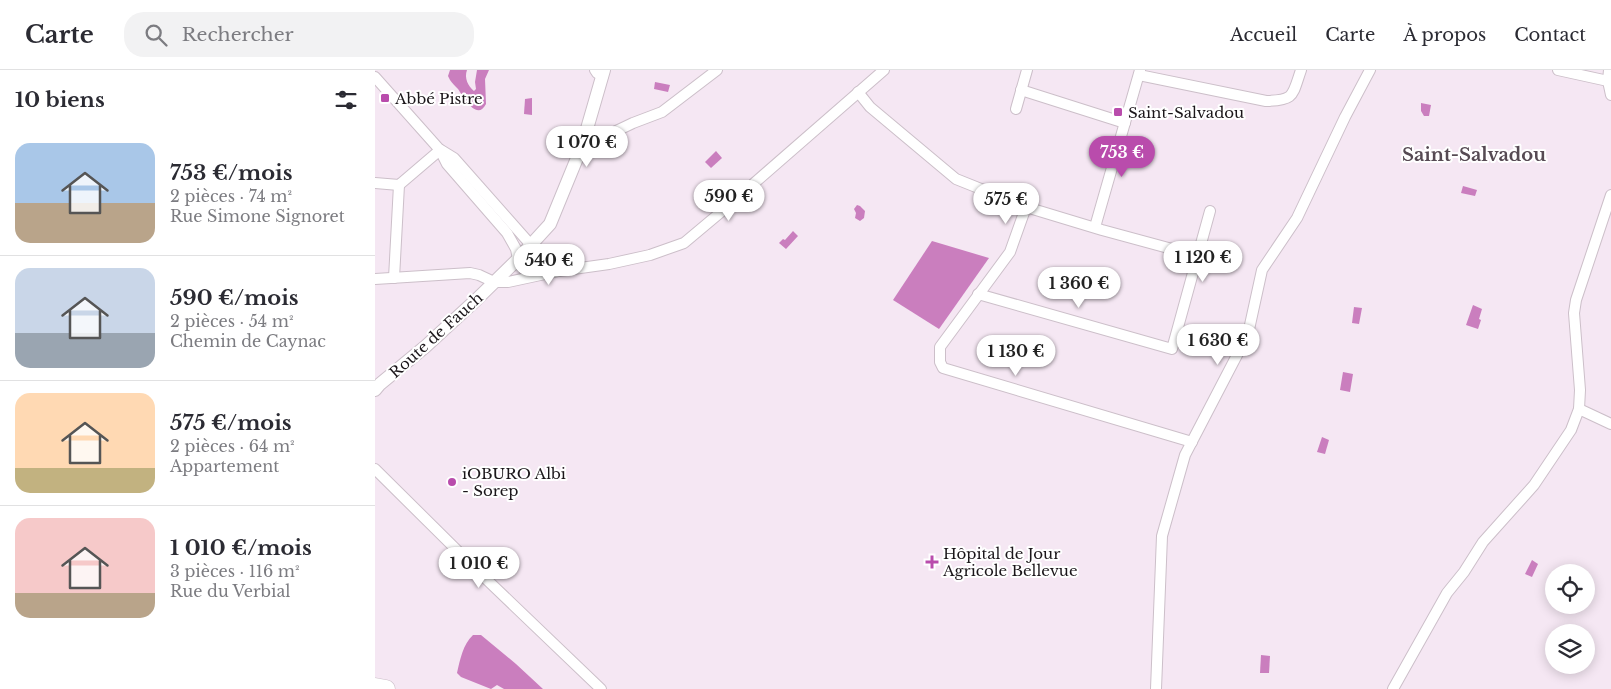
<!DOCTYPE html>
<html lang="fr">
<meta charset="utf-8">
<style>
body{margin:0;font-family:"Libre Baskerville",serif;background:#f2f2f3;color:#2b2b33;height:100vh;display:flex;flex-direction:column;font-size:19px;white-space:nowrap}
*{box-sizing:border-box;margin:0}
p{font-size:16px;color:#7c7c81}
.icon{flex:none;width:28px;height:28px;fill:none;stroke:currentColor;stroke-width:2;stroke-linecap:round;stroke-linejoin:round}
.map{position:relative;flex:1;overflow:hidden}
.panel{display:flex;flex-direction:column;background:#fff;width:375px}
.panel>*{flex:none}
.controls{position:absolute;left:1170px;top:494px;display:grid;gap:10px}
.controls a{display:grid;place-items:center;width:50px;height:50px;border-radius:50%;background:#fff;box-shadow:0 2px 12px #0003;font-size:25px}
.price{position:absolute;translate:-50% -42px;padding:0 11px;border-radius:18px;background:#fff;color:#222;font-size:16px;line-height:32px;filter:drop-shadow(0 1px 2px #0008)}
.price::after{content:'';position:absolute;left:50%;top:30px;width:15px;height:11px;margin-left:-8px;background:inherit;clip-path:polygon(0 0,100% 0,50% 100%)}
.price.current{background:#b94cac;color:#fff}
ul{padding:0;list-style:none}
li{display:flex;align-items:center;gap:15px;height:125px;padding:0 15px}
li+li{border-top:1px solid #e1e1e2}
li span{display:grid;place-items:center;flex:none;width:140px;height:100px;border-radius:15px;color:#555}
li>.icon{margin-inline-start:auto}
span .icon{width:60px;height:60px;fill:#fffc;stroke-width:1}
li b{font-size:21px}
h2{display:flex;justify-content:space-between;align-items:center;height:60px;padding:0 15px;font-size:21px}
header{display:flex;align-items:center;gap:30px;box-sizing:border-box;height:70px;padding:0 25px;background:#fff;border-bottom:1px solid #e1e1e2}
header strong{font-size:24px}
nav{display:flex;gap:28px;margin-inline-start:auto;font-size:18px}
.search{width:350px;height:45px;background:#f2f2f3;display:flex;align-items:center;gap:12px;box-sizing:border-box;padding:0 18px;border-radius:20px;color:#7c7c81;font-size:19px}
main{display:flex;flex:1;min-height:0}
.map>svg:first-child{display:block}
.water{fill:#ca7ebe}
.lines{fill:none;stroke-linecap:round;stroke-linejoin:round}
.minor-casing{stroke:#ccbfc9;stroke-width:12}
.tertiary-casing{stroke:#ccbfc9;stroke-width:14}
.trunk-casing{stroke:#ccbfc9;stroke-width:19}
.minor{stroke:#fff;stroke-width:10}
.tertiary{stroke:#fff;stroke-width:12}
.trunk{stroke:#fff;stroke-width:18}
.poi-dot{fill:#b94cac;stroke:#fff;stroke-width:2}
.labels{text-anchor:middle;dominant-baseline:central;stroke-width:4;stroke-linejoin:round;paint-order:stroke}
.poi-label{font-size:15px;fill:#1b161a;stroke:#fff;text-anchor:start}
.street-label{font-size:15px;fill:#1b161a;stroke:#fff}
.quarter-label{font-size:18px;font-weight:bold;fill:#564a53;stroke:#fff}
</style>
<header>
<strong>Carte</strong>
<div class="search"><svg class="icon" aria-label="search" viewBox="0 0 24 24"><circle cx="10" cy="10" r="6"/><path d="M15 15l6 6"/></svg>Rechercher</div>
<nav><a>Accueil</a><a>Carte</a><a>À propos</a><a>Contact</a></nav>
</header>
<main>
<section class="panel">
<h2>10 biens<svg class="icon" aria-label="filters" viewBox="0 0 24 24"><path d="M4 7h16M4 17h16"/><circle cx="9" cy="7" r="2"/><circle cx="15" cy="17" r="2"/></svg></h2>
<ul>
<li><span style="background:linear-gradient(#a9c7e8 60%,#b9a48a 0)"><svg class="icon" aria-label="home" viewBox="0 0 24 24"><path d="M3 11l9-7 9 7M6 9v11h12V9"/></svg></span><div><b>753 €/mois</b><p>2 pièces · 74 m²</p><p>Rue Simone Signoret</p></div></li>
<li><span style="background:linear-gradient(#c9d6e8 65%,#9aa5b1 0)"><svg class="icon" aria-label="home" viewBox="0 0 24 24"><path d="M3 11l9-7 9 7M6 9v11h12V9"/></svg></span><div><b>590 €/mois</b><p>2 pièces · 54 m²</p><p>Chemin de Caynac</p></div></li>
<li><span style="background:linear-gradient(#ffd9b3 75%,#c2b280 0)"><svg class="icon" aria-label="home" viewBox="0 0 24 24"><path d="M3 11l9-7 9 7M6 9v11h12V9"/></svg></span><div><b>575 €/mois</b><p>2 pièces · 64 m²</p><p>Appartement</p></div></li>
<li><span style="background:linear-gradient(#f6c9c9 75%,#b9a48a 0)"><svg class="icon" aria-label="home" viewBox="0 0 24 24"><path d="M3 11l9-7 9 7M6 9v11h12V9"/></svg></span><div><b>1 010 €/mois</b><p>3 pièces · 116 m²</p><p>Rue du Verbial</p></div></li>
</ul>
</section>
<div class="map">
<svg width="1236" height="619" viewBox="0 0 1236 619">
<rect width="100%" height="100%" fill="#f5e7f3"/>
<g class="water">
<path d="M75 0H92C89 8 93 16 99 21L101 19 100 12 102 0H114L110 9 111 34C102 52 88 26 83 19 80 16 77 13 75 10L73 6Z"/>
<path d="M280 12 295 15 293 22 279 19Z"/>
<path d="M157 28V45L149 44 150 29Z"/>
<path d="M1046 33 1056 35 1054 46H1049L1046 41Z"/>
<path d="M341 81 347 88 336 98 330 92Z"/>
<path d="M1088 116 1102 120 1100 126 1086 123Z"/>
<path d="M482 135 485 136 490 141 489 148 485 151 480 148 481 143 479 139Z"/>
<path d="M418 161 423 166 411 179 404 173 408 169 410 170Z"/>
<path d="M557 171 614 188 564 259 518 230Z"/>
<path d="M1098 235 1107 239 1104 249 1106 250 1103 259 1091 255Z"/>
<path d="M979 237 987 238 984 254 977 253Z"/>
<path d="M968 302 978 304 975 322 965 320Z"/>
<path d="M947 367 954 370 950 384 942 382Z"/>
<path d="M1157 490 1163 494 1157 507 1150 504Z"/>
<path d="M98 565H106L141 594 168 619H129L122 615 116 619 86 607 82 603C85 590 88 574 98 565Z"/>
<path d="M886 585 895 586 894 603H885Z"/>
</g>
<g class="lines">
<defs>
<g id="minor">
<path d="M220 0 222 3 228 6"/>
<path d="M1183 0 1233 11"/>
<path d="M1234 0 1233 11 1236 25"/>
<path d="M764 5 891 31C920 30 917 26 926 0"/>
<path d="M0 7 65 80 72 94 132 163 141 179 143 189 148 198 159 206"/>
<path d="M646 20 750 53"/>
<path d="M483 22 495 37 581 109 651 137 727 160 823 186"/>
<path d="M641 39 652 0"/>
<path d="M207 76 214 74 258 53 287 42 342 0"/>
<path d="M66 80 79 88 156 175 167 192 184 201"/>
<path d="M0 113 24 115 65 80"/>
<path d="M651 137 635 182 565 277V292L568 298 817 372"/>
<path d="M720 157 765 0"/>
<path d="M19 208 24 115"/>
<path d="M0 209 95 203 104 205 119 212H133L184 201 234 194 275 185 309 173 346 142 509 0"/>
<path d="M603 224 797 279 835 141"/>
<path d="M1204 339 1236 354"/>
<path d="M0 399 109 507 226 619"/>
<path d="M781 619 787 466 810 385 873 264 887 200 922 148 970 47 995 0"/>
<path d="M1018 619 1072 523 1089 502 1108 472 1159 415 1196 360 1204 339 1205 320 1199 243 1201 230 1236 125"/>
</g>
<path id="tertiary" d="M0 320 5 314 51 276 101 230 143 189 175 154 207 76 229 0"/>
<path id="trunk" d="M0 617 11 619"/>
</defs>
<use href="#minor" class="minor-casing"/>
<use href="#tertiary" class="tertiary-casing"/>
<use href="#trunk" class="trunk-casing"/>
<use href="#minor" class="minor"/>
<use href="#tertiary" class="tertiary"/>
<use href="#trunk" class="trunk"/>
</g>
<g class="poi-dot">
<rect x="5" y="23" width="10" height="10" rx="2.5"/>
<rect x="738" y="37" width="10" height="10" rx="2.5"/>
<circle cx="77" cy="412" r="5"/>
<path d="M554.5 484.5h5v5h5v5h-5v5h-5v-5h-5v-5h5z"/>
</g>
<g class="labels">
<g class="poi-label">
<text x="20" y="28">Abbé Pistre</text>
<text x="753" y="42">Saint-Salvadou</text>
<text x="87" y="403">iOBURO Albi<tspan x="87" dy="17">- Sorep</tspan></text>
<text x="568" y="483">Hôpital de Jour<tspan x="568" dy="17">Agricole Bellevue</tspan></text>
</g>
<g class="street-label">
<text transform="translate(61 265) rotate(-42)">Route de Fauch</text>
</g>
<g class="quarter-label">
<text x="1099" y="85">Saint-Salvadou</text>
</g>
</g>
</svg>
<div class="controls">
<a><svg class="icon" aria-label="locate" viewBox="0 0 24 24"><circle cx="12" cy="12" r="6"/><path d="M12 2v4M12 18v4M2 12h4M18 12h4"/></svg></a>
<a><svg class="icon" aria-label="layers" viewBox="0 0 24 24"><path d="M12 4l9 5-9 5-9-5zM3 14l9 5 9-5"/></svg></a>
</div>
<b class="price" style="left:212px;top:98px">1 070 €</b>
<b class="price current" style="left:747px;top:108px">753 €</b>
<b class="price" style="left:354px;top:152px">590 €</b>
<b class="price" style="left:631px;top:155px">575 €</b>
<b class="price" style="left:828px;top:213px">1 120 €</b>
<b class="price" style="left:174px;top:216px">540 €</b>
<b class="price" style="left:704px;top:239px">1 360 €</b>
<b class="price" style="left:843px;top:296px">1 630 €</b>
<b class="price" style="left:641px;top:307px">1 130 €</b>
<b class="price" style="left:104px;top:519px">1 010 €</b>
</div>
</main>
